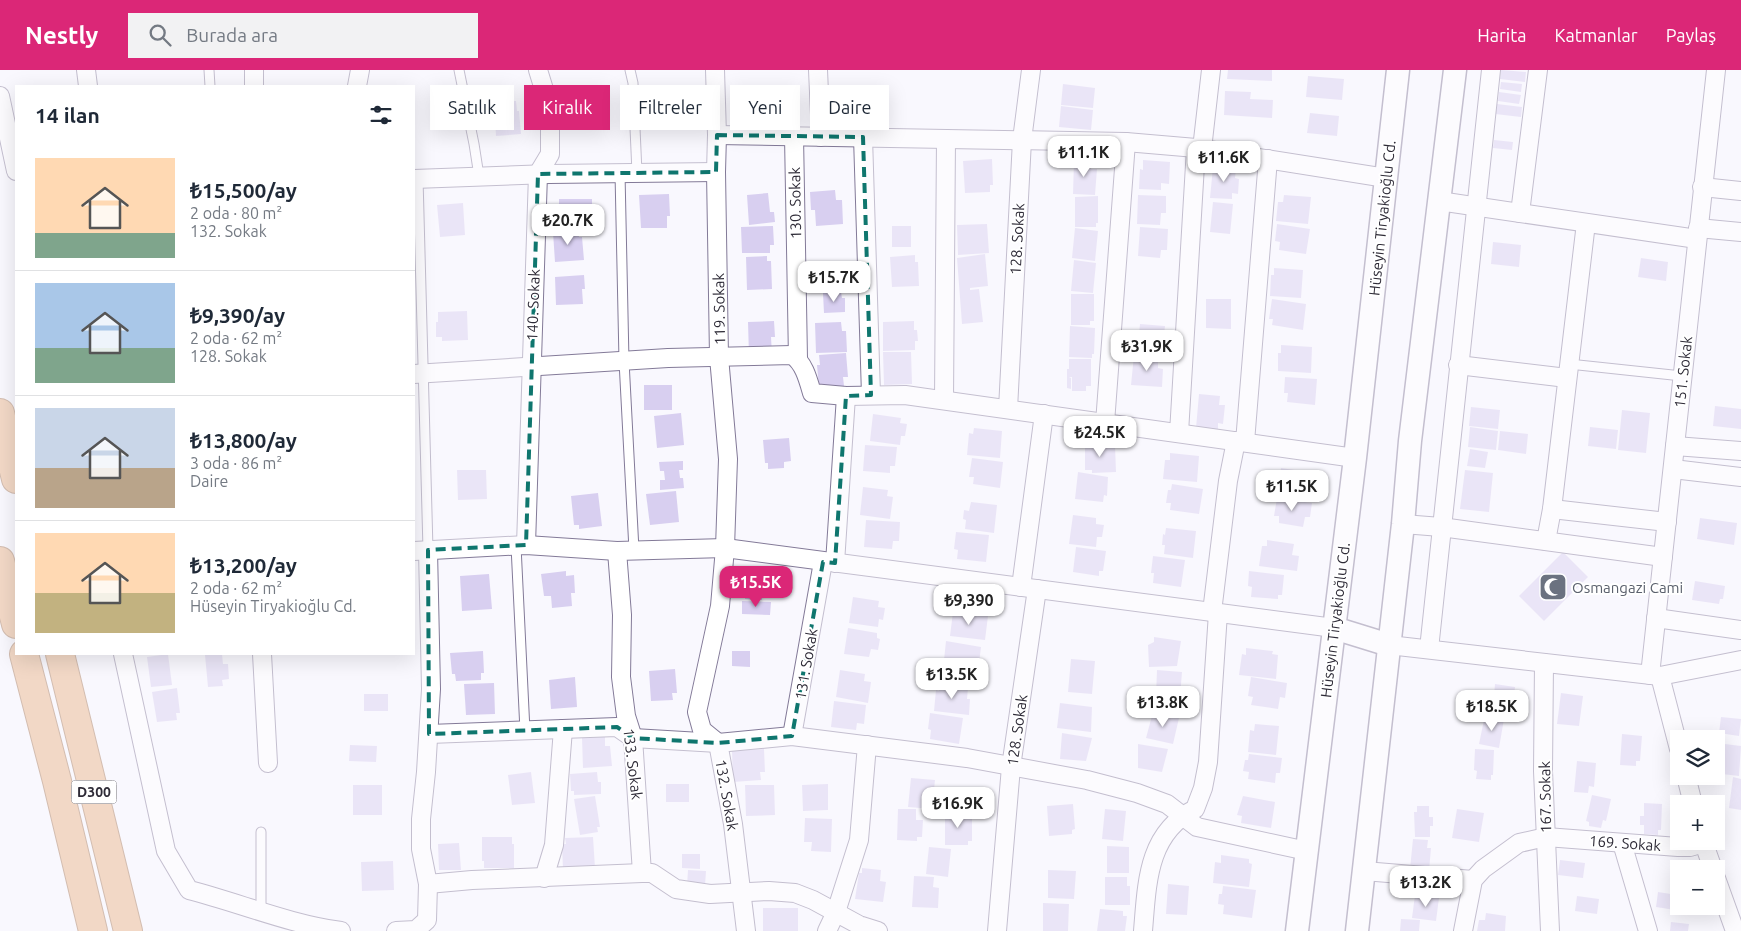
<!DOCTYPE html>
<html lang="tr">
<meta charset="utf-8">
<style>
body{margin:0;font-family:Ubuntu,sans-serif;background:#f2f2f3;color:#1f2937;height:100vh;display:flex;flex-direction:column;font-size:19px;white-space:nowrap}
*{box-sizing:border-box;margin:0}
p{font-size:16px;color:#747a83}
.icon{flex:none;width:28px;height:28px;fill:none;stroke:currentColor;stroke-width:2;stroke-linecap:round;stroke-linejoin:round}
.map{position:relative;flex:1;overflow:hidden}
.side{position:absolute;left:15px;top:15px;width:400px;height:570px;display:flex;flex-direction:column;background:#fff;border-radius:0px;box-shadow:0 5px 20px #0002}
.side>*{flex:none}
.banner{position:absolute;left:430px;top:15px;width:475px;height:45px;display:flex;gap:10px}
.fabs{position:absolute;left:1670px;top:660px;display:grid;gap:10px}
.fabs a{display:grid;place-items:center;width:55px;height:55px;border-radius:0px;background:#fff;box-shadow:0 5px 20px #0002;font-size:25px}
.price{position:absolute;translate:-50% -42px;padding:0 11px;border-radius:10px;background:#fff;color:#222;font-size:16px;line-height:32px;filter:drop-shadow(0 1px 2px #0008)}
.price::after{content:'';position:absolute;left:50%;top:30px;width:15px;height:11px;margin-left:-8px;background:inherit;clip-path:polygon(0 0,100% 0,50% 100%)}
.price.active{background:#db2777;color:#fff}
ul{padding:0;list-style:none}
li{display:flex;align-items:center;gap:15px;height:125px;padding:0 20px}
li+li{border-top:1px solid #e0e1e3}
li span{display:grid;place-items:center;flex:none;width:140px;height:100px;border-radius:0px;color:#555}
li>.icon{margin-inline-start:auto}
span .icon{width:60px;height:60px;fill:#fffc;stroke-width:1}
li b{font-size:21px}
h2{display:flex;justify-content:space-between;align-items:center;height:60px;padding:0 20px;font-size:21px}
.chip{padding:0 18px;border-radius:0px;background:#fff;box-shadow:0 5px 20px #0002;font-size:18px;line-height:45px}
.chip.active{background:#db2777;color:#fff}
header{display:flex;align-items:center;gap:30px;box-sizing:border-box;height:70px;padding:0 25px;background:#db2777;color:#fff}
header strong{font-size:24px}
nav{display:flex;gap:28px;margin-inline-start:auto;font-size:18px}
.search{width:350px;height:45px;background:#f2f2f3;display:flex;align-items:center;gap:12px;box-sizing:border-box;padding:0 18px;border-radius:0px;color:#747a83;font-size:19px}
.map>svg:first-child{display:block}
.building{fill:#d8cff0}
.lines{fill:none;stroke-linecap:round;stroke-linejoin:round}
.service-casing{stroke:#837a98;stroke-width:11}
.minor-casing{stroke:#837a98;stroke-width:20}
.tertiary-casing{stroke:#837a98;stroke-width:25}
.trunk-casing{stroke:#a47654;stroke-width:30}
.service{stroke:#fff;stroke-width:9}
.minor{stroke:#fff;stroke-width:18}
.tertiary{stroke:#fff;stroke-width:22}
.trunk{stroke:#e8b283;stroke-width:28}
.marked{fill:none;stroke:#0f766e;stroke-width:4;stroke-dasharray:10 6;stroke-linejoin:round}
.labels{text-anchor:middle;dominant-baseline:central;stroke-width:4;stroke-linejoin:round;paint-order:stroke}
.shield{fill:#fff;stroke:#6d6b73;stroke-width:1}
.shield-label{font-size:14px;font-weight:bold;fill:#2e2b37}
.street-label{font-size:15px;fill:#2e2b37;stroke:#fff}
.worship-label{font-size:15px;fill:#5b616d;stroke:#fff;text-anchor:start}
</style>
<header>
<strong>Nestly</strong>
<div class="search"><svg class="icon" aria-label="search" viewBox="0 0 24 24"><circle cx="10" cy="10" r="6"/><path d="M15 15l6 6"/></svg>Burada ara</div>
<nav><a>Harita</a><a>Katmanlar</a><a>Paylaş</a></nav>
</header>
<div class="map">
<svg width="1741" height="861" viewBox="0 0 1741 861">
<rect width="100%" height="100%" fill="#f9f8fe"/>
<g class="building">
<path d="M1228 0H1272V11L1227 9Z"/>
<path d="M1501 0 1526 2 1525 12 1500 9Z"/>
<path d="M1308 6 1344 9 1342 30 1306 27Z"/>
<path d="M1501 12 1522 14 1521 22 1500 19Z"/>
<path d="M1063 14 1095 18 1093 38 1061 35Z"/>
<path d="M1225 21 1251 22 1250 29 1273 30 1272 48 1224 45Z"/>
<path d="M1499 22 1521 25 1519 34 1498 31Z"/>
<path d="M516 31 517 41H519L521 64 496 66 494 32Z"/>
<path d="M592 31 593 50 571 51 569 33Z"/>
<path d="M1497 34 1522 37 1521 47 1495 44Z"/>
<path d="M1061 36 1093 40 1091 60 1059 57Z"/>
<path d="M1310 43 1339 46 1337 66 1307 63Z"/>
<path d="M1494 70 1513 72 1512 80 1493 78Z"/>
<path d="M992 89 993 115H990V122L965 123 963 91Z"/>
<path d="M1143 90 1170 92 1169 114 1161 113V120L1139 119 1140 99 1143 100Z"/>
<path d="M1074 91H1091V99H1097L1095 125 1073 124Z"/>
<path d="M1213 97 1236 99 1235 108 1239 109 1238 124 1232 123V129L1210 128Z"/>
<path d="M835 120 836 130H842L843 154 816 156 815 140H811L810 122Z"/>
<path d="M768 123 770 142H774L775 152 749 155 747 125Z"/>
<path d="M669 124 670 146H667V158H641L639 125Z"/>
<path d="M1138 125 1166 126V143H1161L1160 155 1137 154Z"/>
<path d="M1284 125 1311 127 1308 154 1276 151 1278 132H1283Z"/>
<path d="M1098 126V153H1096V157H1075V127Z"/>
<path d="M559 129H592V148H590V157L559 158Z"/>
<path d="M1213 132 1233 134 1230 164 1210 162Z"/>
<path d="M463 133 465 165 440 167 437 135Z"/>
<path d="M987 154 989 183 958 185 957 155Z"/>
<path d="M1277 154 1310 159 1306 184 1279 180 1280 172 1275 171Z"/>
<path d="M773 156 774 175H770V183H742L741 157Z"/>
<rect x="892" y="156" width="19" height="21"/>
<path d="M1140 157 1168 159 1167 180H1161L1160 188 1138 186Z"/>
<path d="M1075 158 1098 161 1095 191 1072 188Z"/>
<path d="M578 160 579 167H582L584 190 555 192 553 162Z"/>
<path d="M1493 172 1521 175 1519 197 1491 194Z"/>
<path d="M985 184 988 216 970 218V220L979 219 983 252 962 254 957 188Z"/>
<path d="M915 185V192H918L919 216 892 217 890 187Z"/>
<path d="M767 186V191H771L772 219 747 220 746 187Z"/>
<path d="M1641 188 1668 192 1666 211 1638 207Z"/>
<path d="M1074 190 1096 193 1093 223 1071 221Z"/>
<path d="M1274 198 1303 200 1301 228 1270 226 1271 205H1274Z"/>
<path d="M584 205 585 219H582L583 234 556 235 555 207Z"/>
<path d="M841 222 842 228H845V242L824 243 823 223Z"/>
<path d="M1071 224H1094V251H1090V255H1071Z"/>
<path d="M1206 229H1231V259L1206 258Z"/>
<path d="M1272 229 1306 234 1303 260 1272 255 1273 249H1269Z"/>
<path d="M467 241 468 270 442 271V267H436V252H438V242Z"/>
<path d="M774 251 775 267H771L772 285 749 286 748 252Z"/>
<path d="M914 251V260H917L918 271H915V280L883 281V252Z"/>
<path d="M841 252 842 261H846L847 282 816 283 815 253Z"/>
<path d="M1140 254 1165 256 1164 265 1167 266 1166 286 1137 284Z"/>
<path d="M1070 256 1095 258 1094 284H1092V288L1069 287Z"/>
<path d="M1281 275 1312 277 1311 303 1278 301V283H1281Z"/>
<path d="M883 282H911L912 314 884 315Z"/>
<path d="M846 283 848 307H843L844 316 819 318 817 295H820L819 285Z"/>
<path d="M1134 285 1158 288V298L1163 299 1162 317 1131 315Z"/>
<path d="M1069 289H1091V316H1086V321H1072V307H1069L1071 308V319L1067 318V299H1069Z"/>
<path d="M1285 307 1317 309 1315 335 1287 332 1288 323H1284Z"/>
<rect x="644" y="315" width="28" height="25"/>
<path d="M1199 324 1220 326 1219 335H1225L1223 354 1218 353V360L1196 358Z"/>
<path d="M1715 336 1741 339V359L1713 356Z"/>
<path d="M1471 337 1500 340 1498 359 1469 356Z"/>
<path d="M1622 340 1650 343 1646 383 1618 380Z"/>
<path d="M681 343 684 375 657 378 654 346Z"/>
<path d="M873 344 901 348 900 353 907 354 905 366H901L900 375 870 371Z"/>
<path d="M1470 357 1498 361 1496 380 1468 377Z"/>
<path d="M1590 357 1618 360 1616 379 1588 376Z"/>
<path d="M974 358 1002 361 1000 388 967 385 969 363 973 364Z"/>
<path d="M1500 361 1528 364 1526 384 1498 380Z"/>
<path d="M789 368 791 391 784 392V398L768 399V393H765L763 370Z"/>
<path d="M1088 373 1115 375 1116 402 1092 403V400H1085V375H1088Z"/>
<path d="M865 375 897 377 895 396H890V403L863 401Z"/>
<path d="M1470 379 1488 382 1485 398 1467 396Z"/>
<path d="M1170 383 1199 386 1197 412 1163 409 1165 390H1170Z"/>
<path d="M972 388 1003 392 1000 418 973 414 974 407H969Z"/>
<path d="M683 391V400H679L680 408H683L684 418 660 420V410H665L664 401H660L659 392Z"/>
<path d="M1281 398 1315 403 1312 431 1277 427Z"/>
<path d="M457 400H486L487 429 458 430Z"/>
<path d="M1465 400 1493 403 1489 442 1460 439Z"/>
<path d="M1078 402 1108 407 1107 426 1104 425 1103 432 1075 429Z"/>
<path d="M1172 414 1203 419 1199 444 1170 440 1171 433H1166L1168 420H1171Z"/>
<path d="M863 417 888 420 887 426 893 427 890 449 860 445Z"/>
<path d="M676 421 679 452 650 455 646 424Z"/>
<path d="M598 423 602 456 579 459V455H574L571 426Z"/>
<path d="M1277 428 1312 433 1310 447H1305L1303 457 1279 453V446H1274Z"/>
<path d="M971 432 997 435 994 463 965 459 966 450 963 449 964 440 969 441Z"/>
<path d="M1073 445 1096 448V454L1104 455 1102 467H1097L1096 477 1069 474Z"/>
<path d="M1700 448 1737 453 1734 475 1697 469Z"/>
<path d="M866 450 900 452 899 471H893L892 479 864 477Z"/>
<path d="M1166 458 1196 461 1193 488 1164 484 1165 475H1162L1163 464 1165 465Z"/>
<path d="M956 462 989 465 986 492 957 489 958 480 954 479Z"/>
<path d="M1267 470 1294 474 1292 485 1299 486 1297 501 1259 496 1262 476H1267Z"/>
<path d="M1076 477 1106 481 1103 501H1099V506L1073 502Z"/>
<path d="M1563 482 1588 507 1544 551 1519 526Z"/>
<path d="M1153 486 1185 490 1181 517 1153 513 1154 503H1151Z"/>
<path d="M566 501V506L574 505 575 523H571L572 536 552 538 551 526H544L541 504Z"/>
<path d="M1249 501 1284 505 1282 525H1278V529L1251 527 1252 517 1248 516Z"/>
<path d="M489 504 492 539 462 541 460 506Z"/>
<path d="M1695 511 1725 516 1723 529H1720L1719 534 1692 530Z"/>
<path d="M745 514H763L762 530 745 529Z"/>
<path d="M853 527 879 531 878 537 885 538 883 550 879 549 878 557 849 553Z"/>
<path d="M742 531 771 532 770 545 742 544Z"/>
<path d="M953 542 988 546 985 570 950 566Z"/>
<path d="M848 558 877 563V568L880 569 878 580 871 579 869 587 844 584Z"/>
<path d="M1154 567 1181 571 1177 596 1149 597 1148 575 1154 572Z"/>
<path d="M946 571 981 577 978 602 946 597 947 591 944 590Z"/>
<path d="M1246 578 1273 581 1272 584 1278 585 1276 609 1239 605 1242 584 1246 585Z"/>
<path d="M483 581 484 603H481V610L456 611 455 604H452L450 583Z"/>
<path d="M732 581H750V597L732 596Z"/>
<path d="M168 584 172 615 151 617 147 587Z"/>
<path d="M222 584 223 594H228L229 609 222 610 223 616 208 617 205 585Z"/>
<path d="M1071 589 1095 591 1092 624 1068 622Z"/>
<path d="M675 599 677 623H672L673 630 651 631 649 601Z"/>
<path d="M840 600 865 604 864 611 871 612 868 633 836 627Z"/>
<path d="M1157 600 1182 602 1180 627 1156 626Z"/>
<path d="M575 607 577 637 551 639 549 610Z"/>
<path d="M1251 607 1287 613 1285 628 1280 627 1278 639 1251 635 1253 627 1248 626Z"/>
<path d="M494 613 495 644 466 645 464 614Z"/>
<path d="M1495 614 1515 617 1512 644H1507V646L1495 645 1496 638H1493Z"/>
<path d="M940 615 968 618 967 629H970L969 645 934 641 936 620 939 621Z"/>
<path d="M177 618 180 643H176L177 650 157 652 152 622Z"/>
<path d="M1561 623 1583 626 1579 656 1557 654Z"/>
<rect x="364" y="624" width="24" height="17"/>
<path d="M834 631 866 635 864 654 857 653 856 660 831 657Z"/>
<path d="M1060 633 1092 637 1091 662 1057 658Z"/>
<path d="M1153 642 1179 648 1173 674 1146 668Z"/>
<path d="M930 643 963 648 959 674 930 669 931 660 928 659Z"/>
<path d="M1485 645 1504 649 1499 678 1479 674Z"/>
<path d="M1721 647 1741 649 1739 666 1719 663Z"/>
<path d="M1255 654 1279 656 1276 685 1248 682 1250 660 1254 661Z"/>
<path d="M1062 663 1092 668 1086 691 1060 689Z"/>
<path d="M1622 664 1642 666 1640 691H1636V696L1620 695Z"/>
<path d="M605 667V676H610L612 696 583 698 582 668Z"/>
<path d="M1138 674 1168 679 1162 702 1138 698Z"/>
<path d="M1725 674 1741 676 1739 706 1722 704Z"/>
<path d="M350 675 377 676 376 692 349 691Z"/>
<path d="M764 679 765 702H760L761 710 733 712 732 681Z"/>
<path d="M1475 679 1494 680 1493 705H1491V710L1476 709 1477 701 1474 700Z"/>
<path d="M1249 684 1282 688 1280 703H1276L1275 713 1248 709 1249 702 1243 701 1245 690H1248Z"/>
<path d="M1577 691 1596 693 1594 717 1589 716 1588 723 1574 722Z"/>
<path d="M531 702 535 733 512 735 508 705Z"/>
<path d="M597 702 598 712H601V724L574 725V721H571L570 704Z"/>
<path d="M1733 707 1741 709V740L1729 738Z"/>
<path d="M911 708 935 710 932 739 908 737Z"/>
<rect x="666" y="714" width="23" height="18"/>
<path d="M828 714V740L803 741 802 715Z"/>
<rect x="353" y="715" width="29" height="30"/>
<path d="M745 715H774L775 745 746 746Z"/>
<path d="M1592 725 1611 729 1606 751 1603 750 1601 758 1589 756V752L1586 751Z"/>
<path d="M595 726 600 757H597L598 762 580 765 574 729Z"/>
<path d="M1243 726 1275 732 1271 758 1241 753 1242 746 1237 745Z"/>
<path d="M1644 733 1662 734 1661 760H1658V765L1644 764V755H1640V746H1644Z"/>
<path d="M1073 734 1075 759 1072 760V764L1049 766 1047 736Z"/>
<path d="M1417 736H1429V747H1433V756H1430V767H1415L1414 742H1417Z"/>
<path d="M898 739H916V750H923L922 767H917V771L897 770Z"/>
<path d="M1105 739 1126 741 1123 771 1102 769Z"/>
<path d="M1457 739 1484 743 1479 772 1452 768Z"/>
<path d="M945 743 972 744V771H968V775H945Z"/>
<path d="M805 748 832 749 831 782 811 781 812 772H804Z"/>
<path d="M482 767H512V774H514V798H484V791H482Z"/>
<path d="M593 767 595 798 563 800 562 774H566L565 768Z"/>
<path d="M1413 769 1428 770 1427 778H1431L1429 801 1410 799Z"/>
<path d="M459 773 461 800H439L438 774Z"/>
<path d="M1107 776 1129 777V803H1107Z"/>
<path d="M929 777 951 779 948 807 926 804Z"/>
<path d="M682 784H700V799L682 798Z"/>
<path d="M1221 785 1249 789V793L1252 794 1249 817 1213 813 1215 792 1221 793Z"/>
<path d="M1560 790 1585 793 1583 808 1558 805Z"/>
<path d="M393 791 394 820 362 821 361 792Z"/>
<path d="M862 798 881 800 880 811 886 812 883 832 855 829 859 803H862Z"/>
<path d="M688 800 706 801 705 816H687Z"/>
<path d="M1048 800 1076 801 1074 829 1048 828Z"/>
<path d="M914 806 934 807 933 817 939 818 938 838 912 837Z"/>
<path d="M1105 807H1127V816H1130V835H1105Z"/>
<path d="M1168 814 1189 816 1187 845 1166 844Z"/>
<path d="M1223 816 1256 820 1252 848 1223 844 1224 835 1218 834 1219 824H1222Z"/>
<path d="M1658 822 1677 825 1675 840 1656 837Z"/>
<path d="M1415 825 1439 828 1436 851 1412 848Z"/>
<path d="M1577 826 1599 829 1597 844 1575 841Z"/>
<path d="M1043 833 1069 834 1068 861H1043Z"/>
<rect x="763" y="838" width="35" height="23"/>
<path d="M1100 839 1123 841V846H1127L1125 861H1097Z"/>
<path d="M1486 843 1506 846 1505 861H1477L1479 850H1485Z"/>
<path d="M1401 849 1420 850 1419 861H1400Z"/>
<path d="M1671 852 1689 854 1688 861H1670Z"/>
</g>
<g class="lines">
<defs>
<g id="service">
<path d="M209 0 210 16"/>
<path d="M459 0 474 74 479 106"/>
<path d="M630 0 633 13 637 103"/>
<path d="M620 103 624 291 634 480"/>
<path d="M418 108 428 480"/>
<path d="M1569 294 1682 306"/>
<path d="M516 476 525 661"/>
<path d="M261 840V762"/>
</g>
<g id="minor">
<path d="M86 0 88 16"/>
<path d="M254 0V16"/>
<path d="M715 0 717 65 716 102 719 287 728 389 725 478 720 536 697 642 702 660 718 673 733 754 746 861"/>
<path d="M818 0 821 67"/>
<path d="M357 16 360 0"/>
<path d="M0 26 16 101"/>
<path d="M717 65 1126 72 1196 78 1386 108"/>
<path d="M794 66 798 289"/>
<path d="M863 67 871 325"/>
<path d="M1202 79 1211 0"/>
<path d="M414 109 549 104 716 102"/>
<path d="M1702 117 1741 121"/>
<path d="M1439 131 1697 169"/>
<path d="M1520 143 1538 0"/>
<path d="M1698 158 1741 162"/>
<path d="M1458 295 1567 308"/>
<path d="M414 304 668 288 792 285C804 293 808 309 812 323L846 326 905 325 1355 388"/>
<path d="M944 330 946 69"/>
<path d="M1008 339 1022 70 1031 0"/>
<path d="M1105 353 1126 72"/>
<path d="M1179 363 1196 78"/>
<path d="M1245 372 1268 89"/>
<path d="M1675 376 1741 381"/>
<path d="M1673 399 1741 407"/>
<path d="M1552 439 1667 452"/>
<path d="M1403 454 1441 457 1663 487"/>
<path d="M1546 471 1552 439 1586 153"/>
<path d="M526 475 538 104 550 84V39L538 0"/>
<path d="M428 480 431 619 426 702 421 749V779L428 814 472 810 642 803"/>
<path d="M414 481 526 475 617 481 725 478 1334 558"/>
<path d="M617 481 622 545 621 607 626 646 633 668 642 803H652L676 819 710 824 769 821 795 823 813 830 859 855 878 861"/>
<path d="M835 493 846 326"/>
<path d="M1021 517 1044 344"/>
<path d="M1212 542 1228 411 1236 371"/>
<path d="M1656 548 1741 560"/>
<path d="M1389 575 1660 606 1741 590"/>
<path d="M1429 579 1491 0"/>
<path d="M123 584 166 781 189 820C240 833 289 854 341 861"/>
<path d="M262 584 268 693"/>
<path d="M1544 593 1543 701 1550 861"/>
<path d="M1650 605 1716 0"/>
<path d="M1660 606 1679 679"/>
<path d="M429 664 617 657 633 668 718 673 792 666 967 688 1087 710 1137 723 1167 734 1197 757 1307 781"/>
<path d="M792 666 823 492"/>
<path d="M1686 706 1693 734"/>
<path d="M1703 771 1713 799"/>
<path d="M1622 773 1648 861"/>
<path d="M1364 801 1473 810"/>
<path d="M544 808 554 775 563 659"/>
<path d="M1716 808 1735 861"/>
<path d="M396 861 416 860 427 850 428 814"/>
<path d="M827 861 836 842 859 770 867 675"/>
<path d="M997 861 1011 697 1037 519"/>
<path d="M1143 861C1147 814 1147 763 1195 739L1203 718 1208 692 1218 543"/>
<path d="M1463 861 1473 810 1483 799 1519 773 1546 767 1678 777H1690L1704 773"/>
</g>
<g id="tertiary">
<path d="M1334 558 1389 575"/>
<path d="M1297 861 1355 388 1398 0"/>
<path d="M1357 861 1403 454 1410 371 1455 0"/>
</g>
<g id="trunk">
<path d="M0 343 16 409"/>
<path d="M0 491 16 554"/>
<path d="M24 584 57 711 93 861"/>
<path d="M60 584 128 861"/>
</g>
</defs>
<use href="#service" class="service-casing"/>
<use href="#minor" class="minor-casing"/>
<use href="#tertiary" class="tertiary-casing"/>
<use href="#trunk" class="trunk-casing"/>
<use href="#service" class="service"/>
<use href="#minor" class="minor"/>
<use href="#tertiary" class="tertiary"/>
<use href="#trunk" class="trunk"/>
</g>
<path d="M0 0H1741V861H0ZM717 65 863 67 871 325 846 326 835 493 823 492 792 666 718 673 633 668 617 657 429 664 428 480 526 475 538 104 716 102Z" fill="#f9f8fe" fill-opacity=".55" fill-rule="evenodd"/>
<path class="marked" d="M717 65 863 67 871 325 846 326 835 493 823 492 792 666 718 673 633 668 617 657 429 664 428 480 526 475 538 104 716 102Z"/>
<defs>
<symbol id="mosque-square" viewBox="-11 -11 22 22"><rect x="-9" y="-9" width="18" height="18" rx="4" fill="#6b7280" stroke="#fff"/><path d="M3.5-4.9A6 6 0 1 0 3.5 4.9A5 5 0 1 1 3.5-4.9Z" fill="#fff"/></symbol>
</defs>
<g fill-rule="evenodd">
<use href="#mosque-square" x="1537" y="501" width="32" height="32"/>
</g>
<g class="labels">
<rect class="shield" x="71.5" y="710.5" width="45" height="23" rx="4"/>
<g class="shield-label">
<text x="94" y="722">D300</text>
</g>
<g class="street-label">
<text transform="translate(795 133) rotate(-91)">130. Sokak</text>
<text transform="translate(1382 148) rotate(-84)">Hüseyin Tiryakioğlu Cd.</text>
<text transform="translate(1017 169) rotate(-87)">128. Sokak</text>
<text transform="translate(533 235) rotate(-88)">140. Sokak</text>
<text transform="translate(719 239) rotate(-91)">119. Sokak</text>
<text transform="translate(1683 302) rotate(-84)">151. Sokak</text>
<text transform="translate(1335 550) rotate(-83)">Hüseyin Tiryakioğlu Cd.</text>
<text transform="translate(806 594) rotate(-80)">131. Sokak</text>
<text transform="translate(1017 660) rotate(-82)">128. Sokak</text>
<text transform="translate(633 694) rotate(83)">133. Sokak</text>
<text transform="translate(727 725) rotate(80)">132. Sokak</text>
<text transform="translate(1545 727) rotate(-91)">167. Sokak</text>
<text transform="translate(1625 773) rotate(4)">169. Sokak</text>
</g>
<g class="worship-label">
<text x="1572" y="517">Osmangazi Cami</text>
</g>
</g>
</svg>
<div class="fabs">
<a><svg class="icon" aria-label="layers" viewBox="0 0 24 24"><path d="M12 4l9 5-9 5-9-5zM3 14l9 5 9-5"/></svg></a>
<a>+</a>
<a>−</a>
</div>
<b class="price" style="left:1084px;top:108px">₺11.1K</b>
<b class="price" style="left:1224px;top:113px">₺11.6K</b>
<b class="price" style="left:568px;top:176px">₺20.7K</b>
<b class="price" style="left:834px;top:233px">₺15.7K</b>
<b class="price" style="left:1147px;top:302px">₺31.9K</b>
<b class="price" style="left:1100px;top:388px">₺24.5K</b>
<b class="price" style="left:1292px;top:442px">₺11.5K</b>
<b class="price active" style="left:756px;top:538px">₺15.5K</b>
<b class="price" style="left:969px;top:556px">₺9,390</b>
<b class="price" style="left:952px;top:630px">₺13.5K</b>
<b class="price" style="left:1163px;top:658px">₺13.8K</b>
<b class="price" style="left:1492px;top:662px">₺18.5K</b>
<b class="price" style="left:958px;top:759px">₺16.9K</b>
<b class="price" style="left:1426px;top:838px">₺13.2K</b>
<div class="banner">
<a class="chip">Satılık</a>
<a class="chip active">Kiralık</a>
<a class="chip">Filtreler</a>
<a class="chip">Yeni</a>
<a class="chip">Daire</a>
</div>
<section class="side">
<h2>14 ilan<svg class="icon" aria-label="filters" viewBox="0 0 24 24"><path d="M4 7h16M4 17h16"/><circle cx="9" cy="7" r="2"/><circle cx="15" cy="17" r="2"/></svg></h2>
<ul>
<li><span style="background:linear-gradient(#ffd9b3 75%,#7fa58c 0)"><svg class="icon" aria-label="home" viewBox="0 0 24 24"><path d="M3 11l9-7 9 7M6 9v11h12V9"/></svg></span><div><b>₺15,500/ay</b><p>2 oda · 80 m²</p><p>132. Sokak</p></div></li>
<li><span style="background:linear-gradient(#a9c7e8 65%,#7fa58c 0)"><svg class="icon" aria-label="home" viewBox="0 0 24 24"><path d="M3 11l9-7 9 7M6 9v11h12V9"/></svg></span><div><b>₺9,390/ay</b><p>2 oda · 62 m²</p><p>128. Sokak</p></div></li>
<li><span style="background:linear-gradient(#c9d6e8 60%,#b9a48a 0)"><svg class="icon" aria-label="home" viewBox="0 0 24 24"><path d="M3 11l9-7 9 7M6 9v11h12V9"/></svg></span><div><b>₺13,800/ay</b><p>3 oda · 86 m²</p><p>Daire</p></div></li>
<li><span style="background:linear-gradient(#ffd9b3 60%,#c2b280 0)"><svg class="icon" aria-label="home" viewBox="0 0 24 24"><path d="M3 11l9-7 9 7M6 9v11h12V9"/></svg></span><div><b>₺13,200/ay</b><p>2 oda · 62 m²</p><p>Hüseyin Tiryakioğlu Cd.</p></div></li>
</ul>
</section>
</div>
